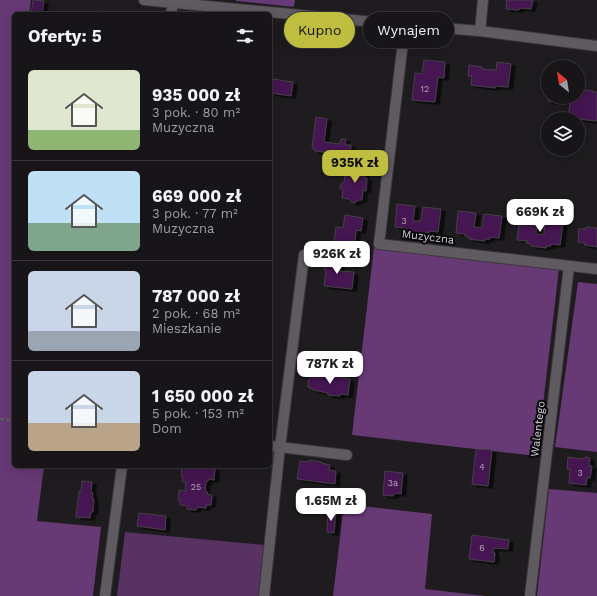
<!DOCTYPE html>
<html lang="pl">
<meta charset="utf-8">
<style>
body{margin:0;font-family:"Work Sans",sans-serif;background:#201e21;color:#f1f3f6;height:100vh;display:flex;flex-direction:column;font-size:15px;white-space:nowrap}
*{box-sizing:border-box;margin:0}
p{font-size:13px;color:#9e9fa2}
.icon{flex:none;width:22px;height:22px;fill:none;stroke:currentColor;stroke-width:2;stroke-linecap:round;stroke-linejoin:round}
.map{position:relative;flex:1;overflow:hidden}
.drawer{position:absolute;left:12px;top:12px;width:260px;height:456px;display:flex;flex-direction:column;background:#171518;border-radius:6px;box-shadow:0 4px 16px #0002,0 0 0 1px #363437}
.drawer>*{flex:none}
.guide{position:absolute;left:284px;top:12px;width:253px;height:36px;display:flex;gap:8px}
.needle{width:26px;rotate:330deg}
.buttons{position:absolute;left:541px;top:60px;display:grid;gap:8px}
.buttons a{display:grid;place-items:center;width:44px;height:44px;border-radius:50%;background:#171518;box-shadow:0 4px 16px #0002,0 0 0 1px #363437;font-size:20px}
.price{position:absolute;translate:-50% -34px;padding:0 9px;border-radius:8px;background:#fff;color:#222;font-size:13px;line-height:26px;filter:drop-shadow(0 1px 2px #0008)}
.price::after{content:'';position:absolute;left:50%;top:24px;width:12px;height:9px;margin-left:-6px;background:inherit;clip-path:polygon(0 0,100% 0,50% 100%)}
.price.on{background:#c0be40;color:#111}
ul{padding:0;list-style:none}
li{display:flex;align-items:center;gap:12px;height:100px;padding:0 16px}
li+li{border-top:1px solid #363437}
li span{display:grid;place-items:center;flex:none;width:112px;height:80px;border-radius:6px;color:#555}
li>.icon{margin-inline-start:auto}
span .icon{width:48px;height:48px;fill:#fffc;stroke-width:1}
li b{font-size:17px}
h2{display:flex;justify-content:space-between;align-items:center;height:48px;padding:0 16px;font-size:17px}
.tag{padding:0 14px;border-radius:18px;background:#171518;box-shadow:0 4px 16px #0002,0 0 0 1px #363437;font-size:14px;line-height:36px}
.tag.on{background:#c0be40;color:#111}
.map>svg:first-child{display:block}
.green{fill:#593264}
.forest{fill:#673975}
.building{fill:#441651;stroke:#444045;filter:url(#shadow)}
.lines{fill:none;stroke-linecap:round;stroke-linejoin:round}
.minor-casing{stroke:#3b383c;stroke-width:12}
.path{stroke:#605d61;stroke-width:2.5;stroke-dasharray:4 2;stroke-linecap:butt}
.minor{stroke:#5f5b60;stroke-width:10}
.labels{text-anchor:middle;dominant-baseline:central;stroke-width:4;stroke-linejoin:round;paint-order:stroke}
.number-label{font-size:9px;fill:#b3a5b7}
.street-label{font-size:11px;fill:#d8d5d9;stroke:#080709}
</style>
<div class="map">
<svg width="597" height="596" viewBox="0 0 597 596">
<defs>
<filter id="shadow"><feDropShadow dx="4.5" dy="2.5" stdDeviation="0" flood-color="#0009"/></filter>
</defs>
<rect width="100%" height="100%" fill="#1f1c20"/>
<path class="green" d="M125 532 264 545 258 596H117Z"/>
<g class="forest">
<path d="M0 0H31L29 14H14V466H44L37 521 101 527 93 596H0Z"/>
<path d="M236 0H295L294 7 236 1Z"/>
<path d="M374 247 559 269 537 456 352 435Z"/>
<path d="M578 282 597 284V452L555 447Z"/>
<path d="M549 489 597 493V596H537Z"/>
<path d="M344 504 432 514 425 589 486 596H333Z"/>
</g>
<g class="building">
<path d="M33 0 44 1 42 14H31Z"/>
<path d="M507 0H533L531 9 519 8V10L506 9Z"/>
<path d="M98 11 120 14H98Z"/>
<path d="M424 60 445 62 444 78 438 77 435 102 412 100 415 73 422 74Z"/>
<path d="M497 62 511 64 508 87 495 86V88L471 85 472 76H468L469 65 482 67V69L496 70Z"/>
<path d="M273 79 293 82 291 96 271 93Z"/>
<path d="M578 89 593 91 592 92H597V121L568 118 570 103 548 101 549 97H578Z"/>
<path d="M316 117 327 119 324 142 340 144 341 139H346L345 145H351L350 155 315 151 312 147Z"/>
<path d="M353 163 366 165 364 178H367L366 191 363 190 362 200H358L355 203 351 202 348 199 342 198 343 191 340 188 341 184 344 182 345 175 351 176Z"/>
<path d="M397 204 415 206 413 221H421L423 207 441 209 438 232 429 231V233L424 232V234L408 233V231L404 230V228L395 227Z"/>
<path d="M458 211 476 213 474 227 482 228 484 214 502 216 499 238 490 237V239H485V241L469 239V237L465 236V234L456 233Z"/>
<path d="M345 215 363 218 361 231 356 230 355 244 334 242 336 227 343 228Z"/>
<path d="M520 218 537 220 536 234 544 235 545 220 563 223 560 245 551 244V246H546V248L531 246V244L526 243 527 241 517 240Z"/>
<path d="M586 227 597 228V247L584 245 585 243 578 242 579 229H586Z"/>
<path d="M325 257 341 259 339 271 354 272 352 289 324 286 326 271 324 270Z"/>
<path d="M331 374 342 376V378L350 379 348 395 340 394V396L328 395V393L314 390 308 387V381L312 376 316 375 330 376Z"/>
<path d="M476 449 492 450 488 486 472 484Z"/>
<path d="M568 457 583 459 585 457H588L590 459 589 466H592L590 478H587L586 485 569 483 570 469H567Z"/>
<path d="M309 460 321 462V463L330 465 329 470 336 471 335 484 297 479 300 461 309 462Z"/>
<path d="M184 466H203L214 468V469H215L214 480 209 479V480L206 483 205 490 208 493 207 494 212 495 211 505H206V508L197 507 196 510 187 509V506L180 505V500H178L179 490 185 491 186 482H182L183 476H181L182 467H184Z"/>
<path d="M385 471 403 473 401 494 396 493 393 496 383 495Z"/>
<path d="M82 481 92 482 91 493H93L92 499H94L93 512H91L90 518 76 517 79 491 81 492Z"/>
<path d="M328 511H336L334 533 327 532Z"/>
<path d="M139 513 166 516 165 530 137 526Z"/>
<path d="M472 535 509 540 508 549 494 548 493 553H495L494 562 469 559Z"/>
</g>
<g class="lines">
<defs>
<g id="minor">
<path d="M144 0 405 25 480 31 597 46"/>
<path d="M171 14 173 3 172 0"/>
<path d="M405 25 379 244 597 269"/>
<path d="M480 31 483 0"/>
<path d="M270 446 347 455"/>
<path d="M105 596 122 466"/>
<path d="M264 596 280 447 304 255"/>
<path d="M530 596 569 266"/>
</g>
</defs>
<use href="#minor" class="minor-casing"/>
<path class="path" d="M0 419 14 420"/>
<use href="#minor" class="minor"/>
</g>
<g class="labels">
<g class="number-label">
<text x="425" y="89">12</text>
<text x="404" y="221">3</text>
<text x="482" y="467">4</text>
<text x="580" y="473">3</text>
<text x="393" y="483">3a</text>
<text x="196" y="487">25</text>
<text x="482" y="548">6</text>
</g>
<g class="street-label">
<text transform="translate(428 237) rotate(7)">Muzyczna</text>
<text transform="translate(538 429) rotate(-83)">Walentego</text>
</g>
</g>
</svg>
<div class="buttons">
<a><svg class="needle" viewBox="-14 -14 28 28"><path d="M0-13l5 13h-10z" fill="#e53935"/><path d="M0 13l5-13h-10z" fill="#9e9fa2"/></svg></a>
<a><svg class="icon" aria-label="layers" viewBox="0 0 24 24"><path d="M12 4l9 5-9 5-9-5zM3 14l9 5 9-5"/></svg></a>
</div>
<b class="price on" style="left:355px;top:184px">935K zł</b>
<b class="price" style="left:540px;top:233px">669K zł</b>
<b class="price" style="left:337px;top:275px">926K zł</b>
<b class="price" style="left:330px;top:385px">787K zł</b>
<b class="price" style="left:331px;top:522px">1.65M zł</b>
<div class="guide">
<a class="tag on">Kupno</a>
<a class="tag">Wynajem</a>
</div>
<section class="drawer">
<h2>Oferty: 5<svg class="icon" aria-label="filters" viewBox="0 0 24 24"><path d="M4 7h16M4 17h16"/><circle cx="9" cy="7" r="2"/><circle cx="15" cy="17" r="2"/></svg></h2>
<ul>
<li><span style="background:linear-gradient(#dfe7d0 75%,#8fb573 0)"><svg class="icon" aria-label="home" viewBox="0 0 24 24"><path d="M3 11l9-7 9 7M6 9v11h12V9"/></svg></span><div><b>935 000 zł</b><p>3 pok. · 80 m²</p><p>Muzyczna</p></div></li>
<li><span style="background:linear-gradient(#bfe0f5 65%,#7fa58c 0)"><svg class="icon" aria-label="home" viewBox="0 0 24 24"><path d="M3 11l9-7 9 7M6 9v11h12V9"/></svg></span><div><b>669 000 zł</b><p>3 pok. · 77 m²</p><p>Muzyczna</p></div></li>
<li><span style="background:linear-gradient(#c9d6e8 75%,#9aa5b1 0)"><svg class="icon" aria-label="home" viewBox="0 0 24 24"><path d="M3 11l9-7 9 7M6 9v11h12V9"/></svg></span><div><b>787 000 zł</b><p>2 pok. · 68 m²</p><p>Mieszkanie</p></div></li>
<li><span style="background:linear-gradient(#c9d6e8 65%,#b9a48a 0)"><svg class="icon" aria-label="home" viewBox="0 0 24 24"><path d="M3 11l9-7 9 7M6 9v11h12V9"/></svg></span><div><b>1 650 000 zł</b><p>5 pok. · 153 m²</p><p>Dom</p></div></li>
</ul>
</section>
</div>
